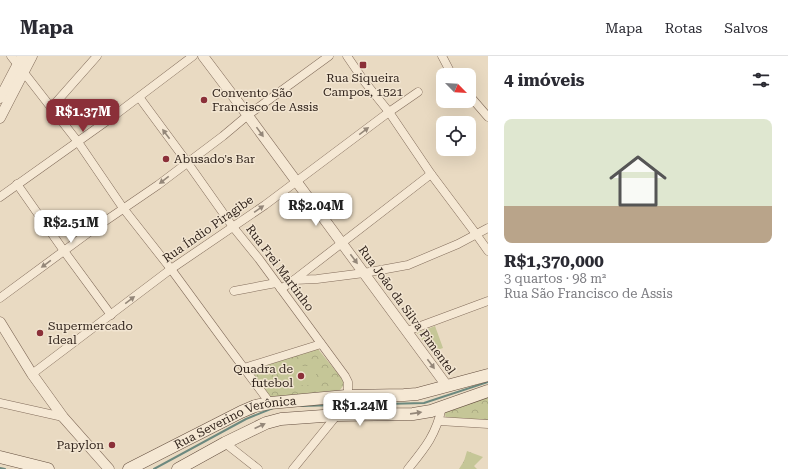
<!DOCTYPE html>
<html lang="pt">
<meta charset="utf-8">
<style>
body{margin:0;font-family:"Roboto Serif",serif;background:#f2f2f3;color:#2b2b33;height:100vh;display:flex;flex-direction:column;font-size:15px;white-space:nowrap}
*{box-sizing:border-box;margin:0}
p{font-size:13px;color:#7c7c81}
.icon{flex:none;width:22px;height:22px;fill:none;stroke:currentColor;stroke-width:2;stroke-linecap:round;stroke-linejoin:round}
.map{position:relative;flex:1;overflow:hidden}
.details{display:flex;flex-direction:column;background:#fff;width:300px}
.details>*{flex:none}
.needle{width:26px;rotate:114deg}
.controls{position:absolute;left:436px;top:12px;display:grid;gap:8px}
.controls a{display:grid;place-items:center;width:40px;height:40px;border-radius:8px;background:#fff;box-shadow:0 4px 16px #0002;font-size:20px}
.price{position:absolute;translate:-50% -34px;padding:0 9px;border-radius:8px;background:#fff;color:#222;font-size:13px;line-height:26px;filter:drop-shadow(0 1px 2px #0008)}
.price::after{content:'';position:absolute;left:50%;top:24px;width:12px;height:9px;margin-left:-6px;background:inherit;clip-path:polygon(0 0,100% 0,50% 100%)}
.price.selected{background:#8b3039;color:#fff}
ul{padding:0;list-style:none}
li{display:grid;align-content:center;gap:8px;height:212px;padding:0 16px}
li span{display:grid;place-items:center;height:124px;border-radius:8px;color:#555}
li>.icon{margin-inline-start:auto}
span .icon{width:72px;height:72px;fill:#fffc;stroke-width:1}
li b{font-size:17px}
h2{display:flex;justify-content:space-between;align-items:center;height:48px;padding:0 16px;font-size:17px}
header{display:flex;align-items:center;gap:24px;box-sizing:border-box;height:56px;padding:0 20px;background:#fff;border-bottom:1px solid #e1e1e2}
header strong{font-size:19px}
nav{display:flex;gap:22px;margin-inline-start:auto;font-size:14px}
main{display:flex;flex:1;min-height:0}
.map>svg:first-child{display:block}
.grass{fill:url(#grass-tufts)}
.park{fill:url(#park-crowns)}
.pitch{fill:#c5c697}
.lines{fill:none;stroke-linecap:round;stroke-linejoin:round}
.stream{stroke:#6c897f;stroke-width:2}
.minor-casing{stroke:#826c5b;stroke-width:9}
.tertiary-casing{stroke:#826c5b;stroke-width:11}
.secondary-casing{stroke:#634d3e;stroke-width:13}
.minor{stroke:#f5e8d4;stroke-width:8}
.tertiary{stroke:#f5e8d4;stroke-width:10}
.secondary{stroke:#f5e8d4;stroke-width:12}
.oneway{fill:#948779}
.poi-dot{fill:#8b3039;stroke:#f2e5d1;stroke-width:1.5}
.labels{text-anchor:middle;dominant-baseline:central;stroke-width:3;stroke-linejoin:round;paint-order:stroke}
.poi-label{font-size:12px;fill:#33261e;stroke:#f2e5d1;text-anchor:start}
.street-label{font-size:12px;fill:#33261e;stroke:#f2e5d1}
</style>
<header>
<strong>Mapa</strong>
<nav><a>Mapa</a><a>Rotas</a><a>Salvos</a></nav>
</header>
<main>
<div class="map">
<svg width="488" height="413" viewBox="0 0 488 413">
<defs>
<pattern id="grass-tufts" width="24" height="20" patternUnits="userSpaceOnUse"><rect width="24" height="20" fill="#c5c697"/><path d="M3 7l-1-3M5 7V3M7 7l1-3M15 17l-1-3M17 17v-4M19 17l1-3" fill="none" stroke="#aaaa82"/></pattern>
<pattern id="park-crowns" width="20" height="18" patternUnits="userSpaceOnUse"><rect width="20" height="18" fill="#c5c697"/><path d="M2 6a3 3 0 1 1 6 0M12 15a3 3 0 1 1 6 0" fill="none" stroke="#aaaa82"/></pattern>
</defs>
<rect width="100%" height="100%" fill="#e9dac2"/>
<path class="grass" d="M467 395 483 401 474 410 477 413H459L464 405Z"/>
<g class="park">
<path d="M318 293 343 324V330L340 334 269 341 249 314Z"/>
<path d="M488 338V365L446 363 444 353Z"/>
</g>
<g class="pitch">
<path d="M435 270 443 292 431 296 417 277Z"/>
<rect x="286" y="310" width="30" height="19"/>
</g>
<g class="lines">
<g class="stream">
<path d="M345 349 424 347 488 326"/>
<path d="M301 350 338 349"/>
<path d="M0 412 5 413"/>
<path d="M154 413 246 363 273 352"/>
</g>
<defs>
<g id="minor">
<path d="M11 0 78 86 123 152 171 213 226 288 270 347"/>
<path d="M347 0 364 25 389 56 431 118 476 178 488 195"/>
<path d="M442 0 452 19"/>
<path d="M469 39 488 61"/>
<path d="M139 41 187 106 233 171 259 203 345 320 348 326V335L337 359 293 413"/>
<path d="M51 52 97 0"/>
<path d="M17 128 64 195 111 259"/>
<path d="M0 141 111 62 193 0"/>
<path d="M294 224 317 223 364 217 408 209 458 188 488 172"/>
<path d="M281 233 294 224 431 118"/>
<path d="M234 235 276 227"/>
<path d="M0 242 95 172 158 129 223 80 248 59 329 0"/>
<path d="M407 275 488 245"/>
<path d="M244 312 321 288"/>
<path d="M32 318 171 213 265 149 389 56 418 36"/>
<path d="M0 347 63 361"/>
<path d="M439 365 488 368"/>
<path d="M225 387 258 413"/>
<path d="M408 413C425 392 436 379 442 351"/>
</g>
<g id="tertiary">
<path d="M203 0 246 57 447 330"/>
<path d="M0 42 22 0"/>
<path d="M0 62 32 0"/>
<path d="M0 266 32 318 63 361 109 413"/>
</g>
<g id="secondary">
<path d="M0 401 48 413"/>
<path id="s1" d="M129 413 241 356 255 350 270 347 346 340 404 339 417 338 488 319"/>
<path d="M178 413 225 387 266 367 281 363 337 359 413 358 431 355 488 335"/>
</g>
</defs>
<use href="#minor" class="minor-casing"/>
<use href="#tertiary" class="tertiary-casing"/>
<use href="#secondary" class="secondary-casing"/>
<use href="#minor" class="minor"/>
<use href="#tertiary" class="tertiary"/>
<use href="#secondary" class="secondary"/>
</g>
<defs><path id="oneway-solid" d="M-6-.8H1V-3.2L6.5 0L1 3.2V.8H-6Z"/></defs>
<g class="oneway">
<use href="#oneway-solid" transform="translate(364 75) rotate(-37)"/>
<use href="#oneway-solid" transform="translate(260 76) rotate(54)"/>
<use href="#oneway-solid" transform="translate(166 78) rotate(-127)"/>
<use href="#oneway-solid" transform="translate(164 124) rotate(142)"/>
<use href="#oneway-solid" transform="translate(259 153) rotate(-35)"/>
<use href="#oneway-solid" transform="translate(354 203) rotate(53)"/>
<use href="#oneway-solid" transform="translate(46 208) rotate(144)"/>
<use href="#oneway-solid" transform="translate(130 244) rotate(-37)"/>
<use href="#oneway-solid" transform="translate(431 308) rotate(53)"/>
<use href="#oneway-solid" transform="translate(416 357) rotate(-8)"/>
<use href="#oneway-solid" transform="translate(260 370) rotate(-25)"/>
</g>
<g class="poi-dot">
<rect x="359" y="5" width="8" height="8" rx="2"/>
<circle cx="204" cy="44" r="4"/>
<circle cx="166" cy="103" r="4"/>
<circle cx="40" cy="277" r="4"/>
<circle cx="301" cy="320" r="4"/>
<circle cx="112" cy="389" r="4"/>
</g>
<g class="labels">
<g class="poi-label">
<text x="363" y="22" text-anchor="middle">Rua Siqueira<tspan x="363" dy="14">Campos, 1521</tspan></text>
<text x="212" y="37">Convento São<tspan x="212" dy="14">Francisco de Assis</tspan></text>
<text x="174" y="103">Abusado's Bar</text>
<text x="48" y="270">Supermercado<tspan x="48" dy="14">Ideal</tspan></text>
<text x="293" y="313" text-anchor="end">Quadra de<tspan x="293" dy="14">futebol</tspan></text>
<text x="104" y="389" text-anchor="end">Papylon</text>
</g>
<g class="street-label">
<text transform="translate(208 173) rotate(-35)">Rua Índio Piragibe</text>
<text transform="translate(280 212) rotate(53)">Rua Frei Martinho</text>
<text transform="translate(407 254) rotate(54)">Rua João da Silva Pimentel</text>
<text stroke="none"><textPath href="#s1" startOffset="117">Rua Severino Verônica</textPath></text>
</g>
</g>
</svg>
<div class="controls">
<a><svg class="needle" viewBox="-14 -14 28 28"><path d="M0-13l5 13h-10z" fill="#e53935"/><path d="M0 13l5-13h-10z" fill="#7c7c81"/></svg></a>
<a><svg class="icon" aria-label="locate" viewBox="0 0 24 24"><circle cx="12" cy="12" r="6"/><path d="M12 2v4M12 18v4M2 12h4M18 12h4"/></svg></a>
</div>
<b class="price selected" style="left:83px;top:77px">R$1.37M</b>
<b class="price" style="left:316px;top:171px">R$2.04M</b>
<b class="price" style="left:71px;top:188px">R$2.51M</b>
<b class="price" style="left:360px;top:371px">R$1.24M</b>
</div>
<section class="details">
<h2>4 imóveis<svg class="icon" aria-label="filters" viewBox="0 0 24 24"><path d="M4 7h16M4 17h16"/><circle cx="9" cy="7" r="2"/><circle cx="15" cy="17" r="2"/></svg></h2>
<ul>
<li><span style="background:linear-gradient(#dfe7d0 70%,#b9a48a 0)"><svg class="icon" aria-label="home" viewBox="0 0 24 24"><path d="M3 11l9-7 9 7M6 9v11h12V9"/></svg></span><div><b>R$1,370,000</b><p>3 quartos · 98 m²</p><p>Rua São Francisco de Assis</p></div></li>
</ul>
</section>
</main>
